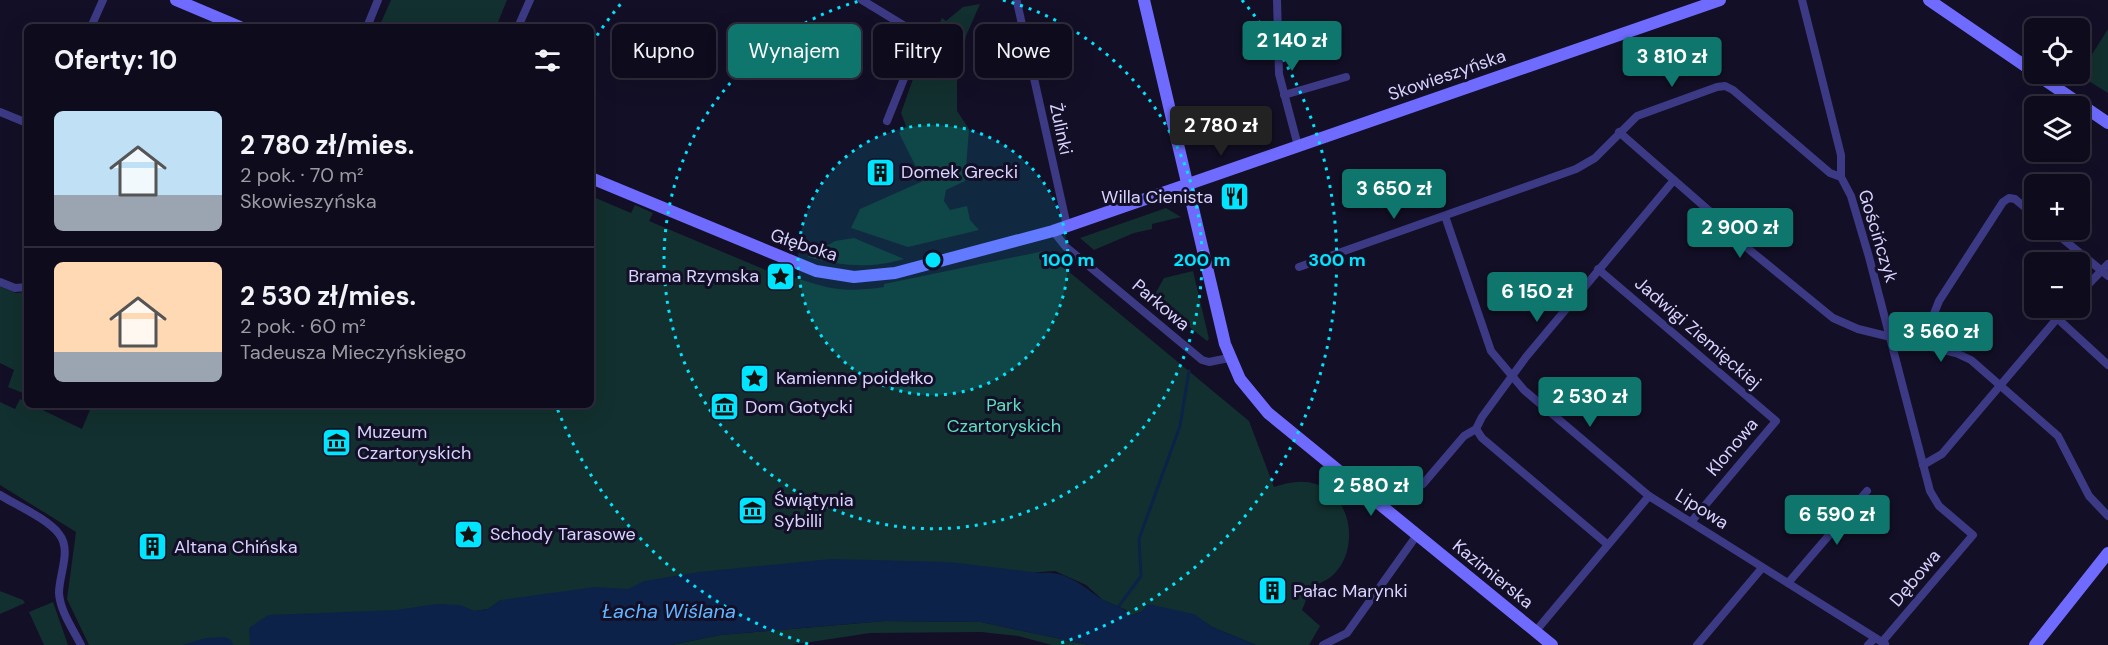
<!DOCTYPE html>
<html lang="pl">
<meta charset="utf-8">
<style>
body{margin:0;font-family:"DM Sans",sans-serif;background:#171425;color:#f1f3f6;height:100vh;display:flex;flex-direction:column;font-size:22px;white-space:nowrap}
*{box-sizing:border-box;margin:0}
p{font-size:20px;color:#9b9ba3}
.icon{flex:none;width:33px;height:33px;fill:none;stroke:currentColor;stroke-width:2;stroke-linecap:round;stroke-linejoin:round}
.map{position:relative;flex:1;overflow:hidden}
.sheet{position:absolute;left:24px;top:24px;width:570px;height:384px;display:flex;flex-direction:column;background:#0e0b1c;border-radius:9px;box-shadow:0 6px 24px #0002,0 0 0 2px #2e2b3b}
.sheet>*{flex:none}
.top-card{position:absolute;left:612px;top:24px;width:570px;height:54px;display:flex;gap:12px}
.buttons{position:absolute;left:2024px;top:18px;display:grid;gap:12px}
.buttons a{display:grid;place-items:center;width:66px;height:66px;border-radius:9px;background:#0e0b1c;box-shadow:0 6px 24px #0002,0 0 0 2px #2e2b3b;font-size:30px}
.price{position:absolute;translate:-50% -51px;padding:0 14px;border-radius:6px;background:#0f766e;color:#fff;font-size:20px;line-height:39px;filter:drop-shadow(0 2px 3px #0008)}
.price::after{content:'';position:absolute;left:50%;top:36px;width:18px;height:14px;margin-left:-9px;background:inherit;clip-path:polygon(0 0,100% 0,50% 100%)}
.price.selected{background:#222;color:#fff}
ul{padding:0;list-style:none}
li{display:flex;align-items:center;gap:18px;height:150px;padding:0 30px}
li+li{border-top:2px solid #2e2b3b}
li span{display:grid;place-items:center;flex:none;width:168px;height:120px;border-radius:9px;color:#555}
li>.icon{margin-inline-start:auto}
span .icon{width:72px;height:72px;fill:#fffc;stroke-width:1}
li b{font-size:26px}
h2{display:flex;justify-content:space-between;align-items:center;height:72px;padding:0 30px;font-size:26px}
.pill{padding:0 21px;border-radius:9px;background:#0e0b1c;box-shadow:0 6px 24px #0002,0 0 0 2px #2e2b3b;font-size:21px;line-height:54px}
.pill.selected{background:#0f766e;color:#fff}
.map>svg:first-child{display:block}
.green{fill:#12302f}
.water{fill:#0c2248}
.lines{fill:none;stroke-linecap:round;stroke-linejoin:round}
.stream{stroke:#0c2248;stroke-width:3}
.street{stroke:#3d3a85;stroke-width:8}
.secondary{stroke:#6f6bff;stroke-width:12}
.ring{fill:none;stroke:#00e5ff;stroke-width:3;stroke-dasharray:3 6}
.labels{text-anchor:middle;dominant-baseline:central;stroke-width:6;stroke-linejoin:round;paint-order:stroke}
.street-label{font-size:18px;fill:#d9d4ff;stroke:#130f26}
.poi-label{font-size:18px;fill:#d9d4ff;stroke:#130f26;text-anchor:start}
.park-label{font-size:18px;fill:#5fe0c0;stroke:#130f26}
.water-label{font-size:20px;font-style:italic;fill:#62b6ff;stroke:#130f26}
.centre{fill:#00e5ff;stroke:#130f26;stroke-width:3}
.ring-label{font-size:18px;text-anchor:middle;font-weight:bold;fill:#00e5ff;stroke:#130f26;stroke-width:6;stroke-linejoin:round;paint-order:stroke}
</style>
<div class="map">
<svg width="2108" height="645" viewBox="0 0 2108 645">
<rect width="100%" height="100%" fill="#130f26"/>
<g class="green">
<path d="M391 0H507L496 27H379Z"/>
<path d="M980 4 966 36 957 82V111L969 129 965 181 946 190 944 201 950 210 967 206 970 220 979 230 908 247 851 228 860 209 923 181 899 133 906 126 901 113 915 73 942 18 946 21 963 7Z"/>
<path d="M2108 29V93L2079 75Z"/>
<path d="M591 196 631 213 635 205 653 213 649 221 780 276 786 279 788 275C828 289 842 293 884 287V284L1044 251 1249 421 1274 487C1293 480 1315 478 1331 493 1355 513 1355 556 1332 576 1326 581 1316 584 1312 589 1307 594 1305 604 1302 610L1320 626 1309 645H1256L1212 627 1193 614 1141 612 1130 616 1126 610 1103 600 1086 585 1055 571 642 600H501L488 609 475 611 250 638V645H89L67 599 76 532 0 485V402L15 409 20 399 82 429 92 405H591Z"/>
<path d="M1166 208 1181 217 1152 224V229L1134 233 1094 250 1080 238Z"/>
<path d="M854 238 904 259C870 269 842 266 807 257L835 241Z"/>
<path d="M1193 271 1209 339 1207 341 1153 298 1164 278Z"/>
<path d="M0 286 16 293 27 292V383L23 393 8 387 14 370 0 363Z"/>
<path d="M0 591 23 600 25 603 0 614Z"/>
<path d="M53 602 68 645H44L29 612Z"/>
<path d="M885 621 981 622 1089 645H1052L1018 636 981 632 870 633 791 645H671L720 635Z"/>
</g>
<g class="water">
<path d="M831 559 949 562 1042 573C1067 570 1083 587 1102 599 1112 606 1123 605 1130 616L1141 612 1148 604 1194 614 1212 627 1256 645H1089L981 622 885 621 720 635 671 645H250L249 628 268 615 396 610 437 604 460 605 475 611 488 609 501 600 595 587 628 589 644 581 699 572Z"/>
<path d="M225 637 231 640 233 645H182L206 638Z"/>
</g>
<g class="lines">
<path class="stream" d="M1119 606 1141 576 1139 539 1180 426 1189 371"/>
<g class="street">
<path d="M862 0 921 36 887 121"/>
<path d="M1277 0 1279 74 1298 146"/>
<path d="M1802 0 1841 155V177L1851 196 1869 257 1930 491 1939 506 1973 535 1882 642"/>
<path d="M1017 2 1067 226"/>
<path d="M91 27 103 0"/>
<path d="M367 27 378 0"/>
<path d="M518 27 530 0"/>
<path d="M1284 95 1346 77"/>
<path d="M0 112 27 123"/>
<path d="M1619 132 1714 215 1746 247 1833 318 1858 329 1956 353 1971 360 2058 436 2089 496 2108 516"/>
<path d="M1445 216 1491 351 1524 390 1649 496"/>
<path d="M2052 230 2108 276"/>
<path d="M1053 231 1066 247 1202 360 1209 362 1229 358"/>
<path d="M1299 267 1576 169 1595 158 1637 116 1717 87 1725 86 1733 90 1830 173 1841 177"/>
<path d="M1598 269 1776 421 1691 522"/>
<path d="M0 282 15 288 27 287"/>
<path d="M2079 294 2108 264"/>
<path d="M2057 318 2108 365"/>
<path d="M1922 344 1939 301 2003 202 2009 198 2015 199 2034 215"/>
<path d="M1476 429 1482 438 1607 544"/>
<path d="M1923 465 1942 454 2066 308"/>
<path d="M1423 484 1464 436 1476 429 1482 417 1526 357 1674 180"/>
<path d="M0 495C16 505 48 519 59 534 72 550 59 574 59 593 60 611 73 629 81 645"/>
<path d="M1788 583 1867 491"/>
<path d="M1535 632 1649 496 1885 644"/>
<path d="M1323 645 1347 633 1417 535"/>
<path d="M1697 645 1762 568"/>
<path d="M1868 645 1875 638"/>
</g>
<g class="secondary">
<path d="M176 0 240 27"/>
<path d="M1144 0 1225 344 1240 379 1268 413 1552 645"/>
<path d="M1929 0 2034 72"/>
<path d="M2036 74 2108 123"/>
<path d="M591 178 816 271 854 277 895 273 1053 231 1720 0"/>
<path d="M2035 645 2108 553"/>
</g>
</g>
<circle cx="933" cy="260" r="135" fill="#00e5ff" fill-opacity=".12"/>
<g class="ring">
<circle cx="933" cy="260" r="135"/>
<path d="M1003 0A269 269 0 1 1 863 0"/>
<path d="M808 644A404 404 0 0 1 557 408M592 43A404 404 0 0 1 624 0M1242 0A404 404 0 0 1 1058 644"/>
</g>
<defs>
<symbol id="building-square" viewBox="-11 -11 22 22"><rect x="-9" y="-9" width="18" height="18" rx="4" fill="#00e5ff" stroke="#130f26"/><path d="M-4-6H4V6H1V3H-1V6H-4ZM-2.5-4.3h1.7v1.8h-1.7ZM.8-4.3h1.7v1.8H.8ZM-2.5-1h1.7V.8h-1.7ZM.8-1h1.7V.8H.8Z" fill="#111"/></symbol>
<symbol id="restaurant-square" viewBox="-11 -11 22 22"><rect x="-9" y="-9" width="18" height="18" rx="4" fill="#00e5ff" stroke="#130f26"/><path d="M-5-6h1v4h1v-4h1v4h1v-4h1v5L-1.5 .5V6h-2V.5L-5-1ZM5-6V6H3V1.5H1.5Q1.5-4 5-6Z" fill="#111"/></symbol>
<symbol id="sight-square" viewBox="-11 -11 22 22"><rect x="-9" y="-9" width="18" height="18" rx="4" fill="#00e5ff" stroke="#130f26"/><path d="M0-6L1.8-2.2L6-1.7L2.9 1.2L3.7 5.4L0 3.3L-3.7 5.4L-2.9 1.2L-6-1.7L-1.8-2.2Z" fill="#111"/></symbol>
<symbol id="museum-square" viewBox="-11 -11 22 22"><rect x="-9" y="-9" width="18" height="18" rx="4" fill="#00e5ff" stroke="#130f26"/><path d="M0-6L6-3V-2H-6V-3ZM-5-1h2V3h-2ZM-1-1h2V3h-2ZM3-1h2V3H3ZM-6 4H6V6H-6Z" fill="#111"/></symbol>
</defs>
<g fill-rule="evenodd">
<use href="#building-square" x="864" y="156" width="33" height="33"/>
<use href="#restaurant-square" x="1218" y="180" width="33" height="33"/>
<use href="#sight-square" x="764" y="260" width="33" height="33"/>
<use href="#sight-square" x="738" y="362" width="33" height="33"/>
<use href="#museum-square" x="708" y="390" width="33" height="33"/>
<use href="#museum-square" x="320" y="426" width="33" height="33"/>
<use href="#museum-square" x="736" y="494" width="33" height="33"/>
<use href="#sight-square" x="452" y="518" width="33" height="33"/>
<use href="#building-square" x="136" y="530" width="33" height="33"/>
<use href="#building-square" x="1256" y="574" width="33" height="33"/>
</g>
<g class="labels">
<g class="street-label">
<text transform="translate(1447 75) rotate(-19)">Skowieszyńska</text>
<text transform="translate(1061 129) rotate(78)">Żulinki</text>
<text transform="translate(1878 236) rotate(73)">Gościńczyk</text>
<text transform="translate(804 245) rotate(18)">Głęboka</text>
<text transform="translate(1161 305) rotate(40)">Parkowa</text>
<text transform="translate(1698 333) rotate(41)">Jadwigi Ziemięckiej</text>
<text transform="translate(1732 447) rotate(-50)">Klonowa</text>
<text transform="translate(1702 509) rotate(32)">Lipowa</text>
<text transform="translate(1493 574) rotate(39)">Kazimierska</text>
<text transform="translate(1915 578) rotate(-50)">Dębowa</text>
</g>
<g class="poi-label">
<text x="901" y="172">Domek Grecki</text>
<text x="1213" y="197" text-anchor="end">Willa Cienista</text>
<text x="759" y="276" text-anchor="end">Brama Rzymska</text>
<text x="776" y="378">Kamienne poidełko</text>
<text x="745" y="407">Dom Gotycki</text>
<text x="357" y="432">Muzeum<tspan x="357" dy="21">Czartoryskich</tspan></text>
<text x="774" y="500">Świątynia<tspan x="774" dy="21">Sybilli</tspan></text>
<text x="490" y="534">Schody Tarasowe</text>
<text x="174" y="547">Altana Chińska</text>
<text x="1293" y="591">Pałac Marynki</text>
</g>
<g class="park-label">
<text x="1004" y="405">Park<tspan x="1004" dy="21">Czartoryskich</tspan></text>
</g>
<g class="water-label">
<text x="669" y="611">Łacha Wiślana</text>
</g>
</g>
<circle cx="933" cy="260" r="9" class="centre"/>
<g class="ring-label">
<text x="1068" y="266">100 m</text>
<text x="1202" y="266">200 m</text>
<text x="1337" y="266">300 m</text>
</g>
</svg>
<div class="buttons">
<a><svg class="icon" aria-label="locate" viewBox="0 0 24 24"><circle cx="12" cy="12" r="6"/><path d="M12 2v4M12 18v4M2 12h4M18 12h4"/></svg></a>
<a><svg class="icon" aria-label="layers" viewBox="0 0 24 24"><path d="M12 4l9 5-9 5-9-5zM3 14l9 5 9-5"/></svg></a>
<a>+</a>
<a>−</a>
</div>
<b class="price" style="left:1292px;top:72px">2 140 zł</b>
<b class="price" style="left:1672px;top:88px">3 810 zł</b>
<b class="price selected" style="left:1221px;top:157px">2 780 zł</b>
<b class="price" style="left:1394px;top:220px">3 650 zł</b>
<b class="price" style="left:1740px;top:259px">2 900 zł</b>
<b class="price" style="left:1537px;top:323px">6 150 zł</b>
<b class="price" style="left:1941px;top:363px">3 560 zł</b>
<b class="price" style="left:1590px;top:428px">2 530 zł</b>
<b class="price" style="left:1371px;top:517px">2 580 zł</b>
<b class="price" style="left:1837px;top:546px">6 590 zł</b>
<div class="top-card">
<a class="pill">Kupno</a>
<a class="pill selected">Wynajem</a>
<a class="pill">Filtry</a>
<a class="pill">Nowe</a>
</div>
<section class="sheet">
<h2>Oferty: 10<svg class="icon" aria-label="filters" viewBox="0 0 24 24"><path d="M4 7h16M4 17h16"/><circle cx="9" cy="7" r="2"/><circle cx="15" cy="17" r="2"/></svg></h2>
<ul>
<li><span style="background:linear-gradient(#bfe0f5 70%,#9aa5b1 0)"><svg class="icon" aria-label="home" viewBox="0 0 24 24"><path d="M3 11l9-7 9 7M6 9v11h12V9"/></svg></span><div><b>2 780 zł/mies.</b><p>2 pok. · 70 m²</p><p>Skowieszyńska</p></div></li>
<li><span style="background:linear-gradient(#ffd9b3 75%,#9aa5b1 0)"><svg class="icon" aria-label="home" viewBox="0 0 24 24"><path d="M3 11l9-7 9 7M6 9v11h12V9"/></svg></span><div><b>2 530 zł/mies.</b><p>2 pok. · 60 m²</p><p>Tadeusza Mieczyńskiego</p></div></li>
</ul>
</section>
</div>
